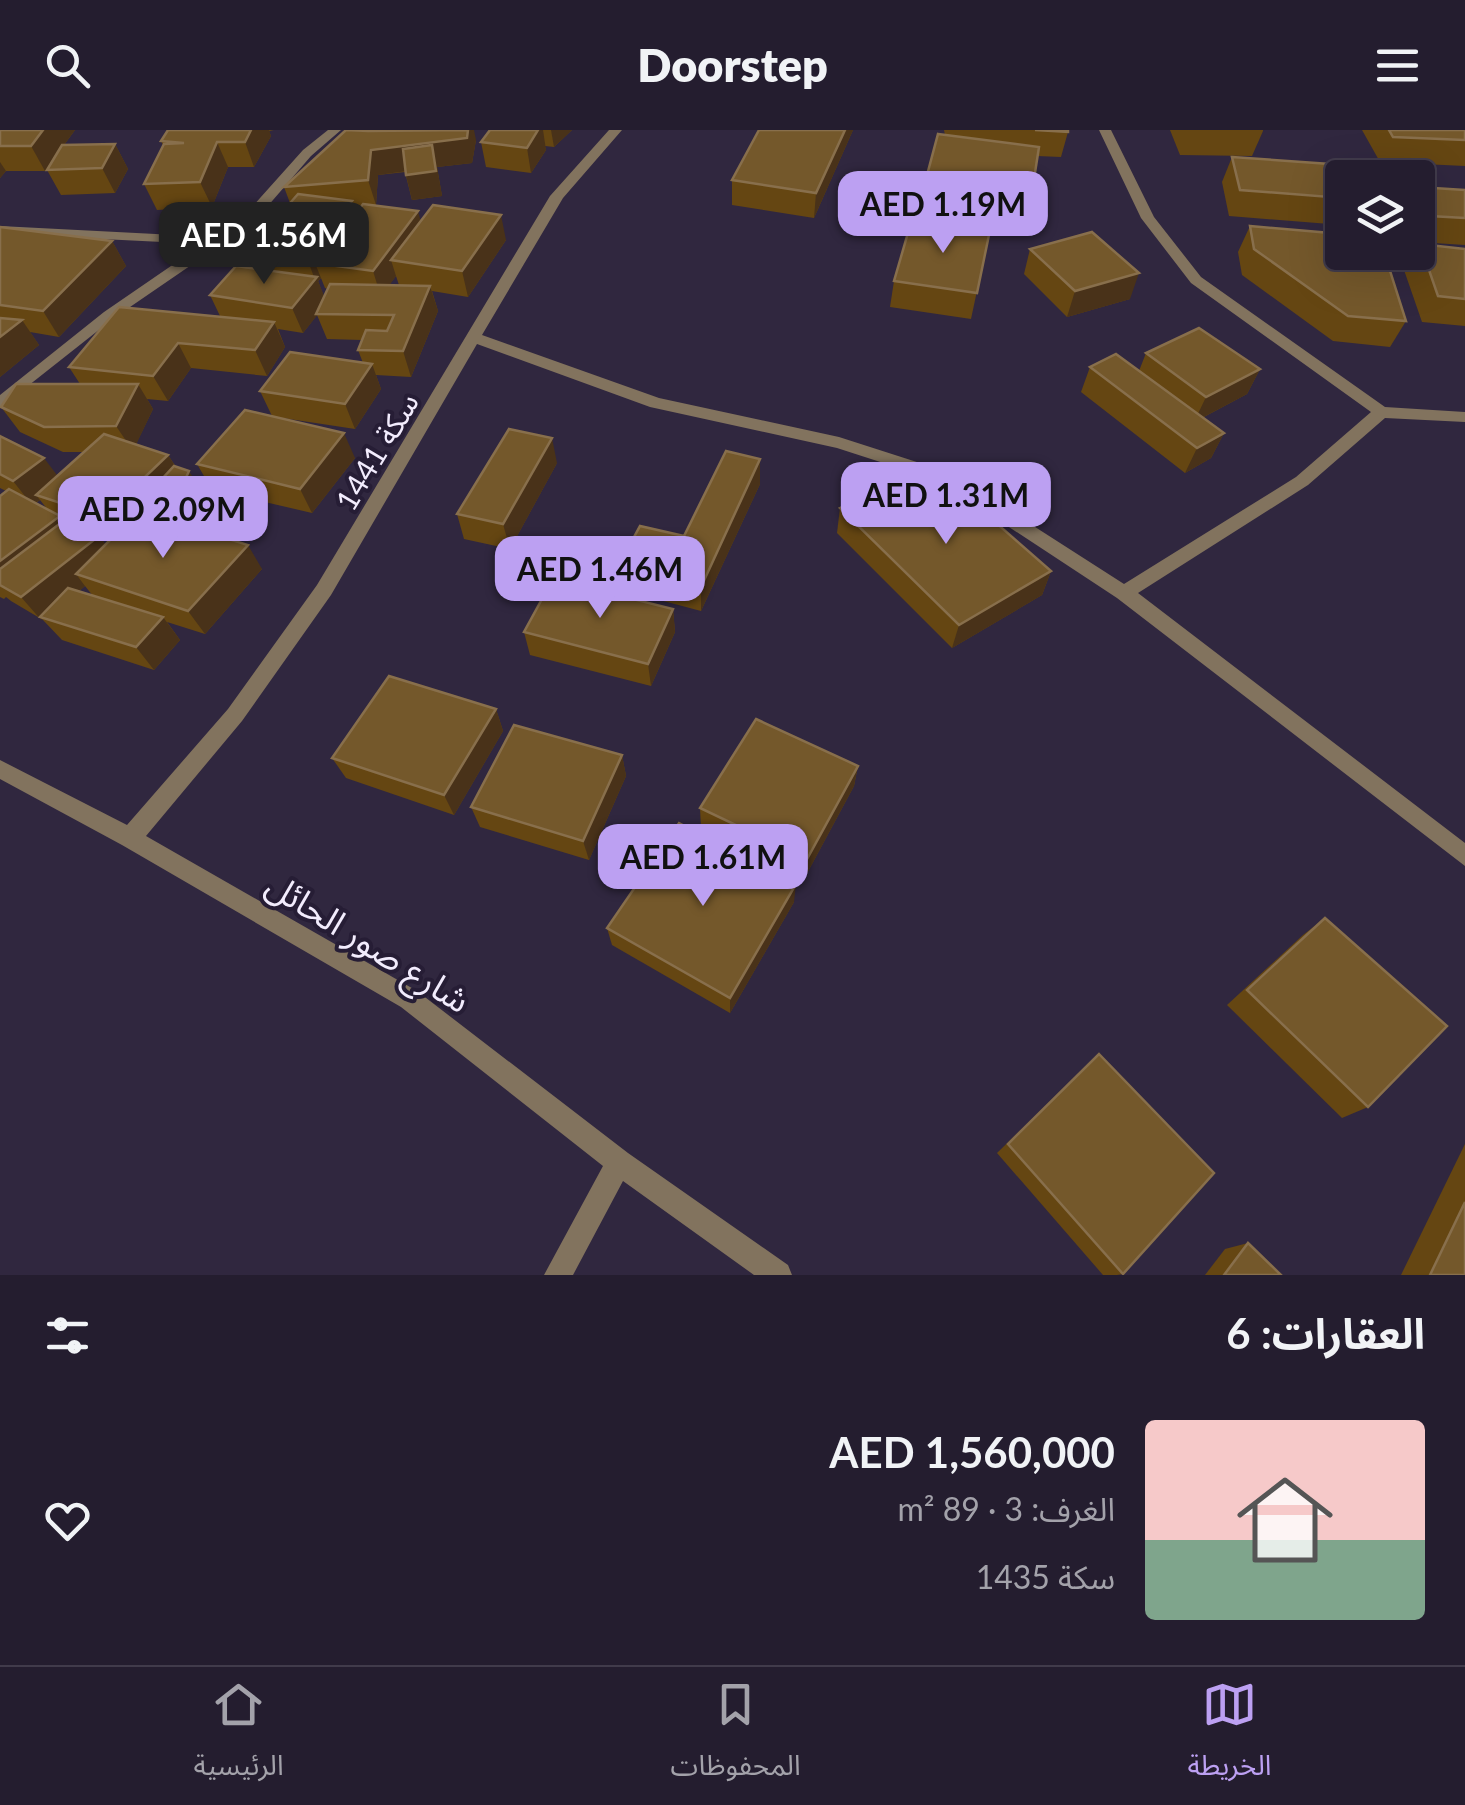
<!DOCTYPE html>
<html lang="ar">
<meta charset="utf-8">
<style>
body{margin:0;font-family:Lato,"Noto Sans Arabic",sans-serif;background:#2c2637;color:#f1f3f6;direction:rtl;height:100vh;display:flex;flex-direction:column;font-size:38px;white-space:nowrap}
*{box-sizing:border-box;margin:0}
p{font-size:32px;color:#a3a2aa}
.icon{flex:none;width:55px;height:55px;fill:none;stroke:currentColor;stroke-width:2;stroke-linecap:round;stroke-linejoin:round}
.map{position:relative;height:1145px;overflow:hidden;direction:ltr}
.sheet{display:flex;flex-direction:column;background:#241d2f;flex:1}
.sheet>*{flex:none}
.controls{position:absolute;left:1325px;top:30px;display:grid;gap:20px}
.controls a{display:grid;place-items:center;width:110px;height:110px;border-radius:10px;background:#241d2f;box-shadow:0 10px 40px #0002,0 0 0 2px #413b4b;font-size:50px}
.price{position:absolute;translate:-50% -85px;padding:0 22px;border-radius:20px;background:#bca0f2;color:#111;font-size:32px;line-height:65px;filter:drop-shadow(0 2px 5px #0008)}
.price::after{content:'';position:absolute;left:50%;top:60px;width:30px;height:22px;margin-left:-15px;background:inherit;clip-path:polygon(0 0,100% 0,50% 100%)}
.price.current{background:#222;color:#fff}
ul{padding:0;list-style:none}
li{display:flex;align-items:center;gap:30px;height:250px;padding:0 40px}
li span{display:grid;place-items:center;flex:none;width:280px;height:200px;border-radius:10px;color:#555}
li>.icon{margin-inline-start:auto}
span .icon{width:120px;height:120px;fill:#fffc;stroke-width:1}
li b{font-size:42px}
h2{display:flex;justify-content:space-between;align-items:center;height:120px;padding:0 40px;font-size:42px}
header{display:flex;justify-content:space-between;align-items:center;height:130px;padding:0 40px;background:#241d2f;font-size:45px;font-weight:800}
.dock{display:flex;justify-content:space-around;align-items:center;height:140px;border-top:2px solid #413b4b;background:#241d2f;font-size:28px;color:#a3a2aa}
.dock a{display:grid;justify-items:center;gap:5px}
.dock .current{color:#bca0f2}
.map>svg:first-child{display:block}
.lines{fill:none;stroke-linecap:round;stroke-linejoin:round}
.minor{fill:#82735e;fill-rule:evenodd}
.wall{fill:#654612;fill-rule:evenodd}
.shaded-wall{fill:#493219}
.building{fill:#74582b;stroke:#886f4c;stroke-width:2.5}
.labels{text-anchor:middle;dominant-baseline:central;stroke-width:8;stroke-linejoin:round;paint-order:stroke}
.street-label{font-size:30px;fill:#f2ecfd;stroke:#261d35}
.near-street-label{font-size:35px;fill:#f2ecfd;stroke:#261d35}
</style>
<header><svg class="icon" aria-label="menu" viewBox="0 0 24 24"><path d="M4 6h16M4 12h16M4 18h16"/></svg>Doorstep<svg class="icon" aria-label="search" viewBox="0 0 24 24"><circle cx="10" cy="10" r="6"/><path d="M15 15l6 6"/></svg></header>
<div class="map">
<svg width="1465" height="1145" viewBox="0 0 1465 1145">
<rect width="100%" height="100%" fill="#30273f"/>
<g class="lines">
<g class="minor">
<path d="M328 0H341L311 26 254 92 114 188 0 278V265L104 182 203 114 0 104V96L214 107 244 86 303 20Z"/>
<path d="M609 0H622L563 68 482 205 659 268 839 307 951 343 1124 454 1296 347 1371 282 1191 153 1141 88 1099 0H1111L1154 87 1201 147 1385 277 1465 282V292L1385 288 1308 355 1138 463 1465 713V736L1117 468 939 351 837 318 650 277 477 214 331 465 242 591 146 706 417 861 628 1023 788 1135 792 1145H754L623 1051 573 1145H544L603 1036 401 877 122 715 0 649V630L127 695 228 579 317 455 550 66Z"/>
</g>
</g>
<g class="wall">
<path d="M0 0H75L64 15 115 14 128 39 115 63 61 65 47 40 51 33 45 41H6L0 48Z"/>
<path d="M168 0H274L269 1 271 6 254 37H228L212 77 157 80 144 54 163 15 161 11Z"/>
<path d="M490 0H572L554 17 545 16 546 20 531 43 486 37 481 12Z"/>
<path d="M853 0 814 88 732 75V50Z"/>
<path d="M944 0H1068V2L1061 27 1037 26 1032 62 1025 88 922 74 926 49 945 5Z"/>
<path d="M1170 0H1263V1L1252 26 1180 25Z"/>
<path d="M1362 0H1465V36L1380 32Z"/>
<path d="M476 10 472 33 437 37 442 66 412 70 405 42 378 45 376 75 421 91 506 110 468 167 432 161 438 181 411 247 376 245 381 259 355 299 276 287 355 328 312 383 248 368 260 390 238 408 165 388 157 376 149 384 262 439 205 504 167 492 180 510 154 540 62 510 43 490 11 471 6 467 4 469 0 467V366L6 361 0 358V306L57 346 85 322H63L20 302 1 277 80 254 69 237 220 186 210 165 257 139 249 120 290 73 284 57ZM396 146 399 155H389ZM321 148 325 158 328 159 324 167 318 151ZM317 185 327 209 362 210 358 220 363 233 260 261 272 286 197 334 211 358 198 355 176 337 168 325 136 314 153 279 147 269 168 271 191 238 267 246 285 217 278 199 303 203ZM40 370 48 380 36 373ZM89 401 111 408 105 414 99 406ZM85 456 93 466 79 461Z"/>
<path d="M1232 27 1342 68V95L1229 86 1222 52Z"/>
<path d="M1418 57 1465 60V115L1418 112Z"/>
<path d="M1250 96 1406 191 1390 217 1333 211 1242 145 1238 122Z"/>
<path d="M0 97 112 111 126 136 59 207 30 202 39 215 0 247Z"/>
<path d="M990 100 971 189 890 177 894 151Z"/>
<path d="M1420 114 1465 119V196L1422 192 1404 140 1415 122H1418Z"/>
<path d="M1030 119 1130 169 1067 187 1024 144Z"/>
<path d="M1146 223 1260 239 1247 264 1202 288 1224 303 1211 328 1185 343 1081 262 1090 237 1139 241Z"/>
<path d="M760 329V354L701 481 622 460 618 437 684 406Z"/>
<path d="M557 333 510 419 464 409 457 384Z"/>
<path d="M840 378 1051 441 1042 465 952 518 837 403Z"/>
<path d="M673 479 675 502 651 556 530 525 524 502Z"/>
<path d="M496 579 503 601 454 685 346 648 332 628Z"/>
<path d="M622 625 626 646 589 730 480 697 471 677Z"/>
<path d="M858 636 854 656 805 747 701 698 700 678Z"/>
<path d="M794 772 730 883 612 815 607 798Z"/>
<path d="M1325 788 1368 977 1342 988 1227 875 1303 805Z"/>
<path d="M1099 924 1123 1144 1117 1145H1103L997 1023Z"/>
<path d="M1465 1014V1145H1401Z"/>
<path d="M1248 1113 1281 1145H1205L1225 1119Z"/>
</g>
<g class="shaded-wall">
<path d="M43 0H75L45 41 31 16Z"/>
<path d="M251 0H269L271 6 254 37 245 12Z"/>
<path d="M468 0H474L476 10 472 33 437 37 442 66 412 70 406 45 436 37 378 45 376 75 368 50 371 20Z"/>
<path d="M538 0H543L546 20 531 43 527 18Z"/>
<path d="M551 0H572L554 17Z"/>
<path d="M845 0H853L814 88 816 63Z"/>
<path d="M217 12 228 37 212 77 200 52Z"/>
<path d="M115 14 128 39 115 63 102 38Z"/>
<path d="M0 32 6 41 0 48Z"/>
<path d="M352 71 360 96 315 133 321 148 318 151 327 173 303 203 292 178 315 150 307 128Z"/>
<path d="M418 81 425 107 391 130 396 146 381 167 373 141Z"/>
<path d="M501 85 506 110 468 167 462 141Z"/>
<path d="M112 111 126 136 59 207 43 181Z"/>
<path d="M1139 143 1130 169 1067 187 1075 161Z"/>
<path d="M430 156 438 181 411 247 403 221Z"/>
<path d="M22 190 39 215 0 247V207Z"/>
<path d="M274 192 285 217 267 246 255 220Z"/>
<path d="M178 213 191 238 168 271 153 246Z"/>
<path d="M372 234 381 259 355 299 345 274Z"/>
<path d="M1260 239 1247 264 1194 292 1206 267Z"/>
<path d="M138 254 153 279 133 321 116 296Z"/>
<path d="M344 303 355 328 312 383 300 359Z"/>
<path d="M1224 303 1211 328 1185 343 1197 318Z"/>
<path d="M552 308 557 333 510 419 503 394Z"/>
<path d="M168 325 184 350 149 363 157 376 121 412 103 387Z"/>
<path d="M44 328 63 353 36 365 40 370 32 375 13 351Z"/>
<path d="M760 329V354L701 481V457Z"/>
<path d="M189 341 204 365 184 352Z"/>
<path d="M247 366 260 390 238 408 224 383Z"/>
<path d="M60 386 79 410 0 455V431Z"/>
<path d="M99 406 117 430 76 444 85 456 45 489 40 487 42 491 21 467Z"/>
<path d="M248 415 262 439 205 504 188 481Z"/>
<path d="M1051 441 1042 465 952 518 959 495Z"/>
<path d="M673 479 675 502 651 556 648 534Z"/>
<path d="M163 487 180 510 154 540 136 517Z"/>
<path d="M496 579 503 601 454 685 444 665Z"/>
<path d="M622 625 626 646 589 730 583 711Z"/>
<path d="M858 636 854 656 805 747 807 729Z"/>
<path d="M796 754 794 772 730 883V868Z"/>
</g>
<g class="building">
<path d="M0 0H43L31 16H0Z"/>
<path d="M168 0H251L245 12H217L200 52 144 54 164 14 184 13 161 11Z"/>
<path d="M346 0 368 1 468 0 467 8 371 20 368 50 284 57Z"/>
<path d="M490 0H538L527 18 481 12Z"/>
<path d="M759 0H845L816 63 732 50Z"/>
<path d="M1035 0H1068V2Z"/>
<path d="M1389 0H1465V10L1393 7Z"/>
<path d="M938 4 1039 17 1032 62 926 49Z"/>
<path d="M115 14 102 38 47 40 62 15Z"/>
<path d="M432 15 436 41 406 45 403 19Z"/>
<path d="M1232 27 1344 35 1348 48H1342V68L1240 60Z"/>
<path d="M1418 57 1465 60V88L1430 86 1418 61Z"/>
<path d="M298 64 352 71 307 128 249 120Z"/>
<path d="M363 74 418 81 373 141 315 133Z"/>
<path d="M433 75 501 85 462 141 391 130Z"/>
<path d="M912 89 990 100 977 163 894 151Z"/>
<path d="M1250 96 1342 104V122H1384L1406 191 1348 186 1254 119Z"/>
<path d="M0 97 112 111 43 181 0 175Z"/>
<path d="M1092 102 1139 143 1075 161 1030 119Z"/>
<path d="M1420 114 1465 119V169L1438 166Z"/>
<path d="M236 136 317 147 292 178 210 165Z"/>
<path d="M330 154 430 156 403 221 358 220 366 200 387 201 394 185 316 184Z"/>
<path d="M119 177 274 192 255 220 178 213 153 246 69 237Z"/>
<path d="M0 188 22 190 0 207Z"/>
<path d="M1199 198 1260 239 1206 267 1146 223Z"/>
<path d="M290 222 372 234 345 274 260 261Z"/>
<path d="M1116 224 1224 303 1197 318 1090 237Z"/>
<path d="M16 254H138L116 296 44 297 1 277Z"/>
<path d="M245 280 344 303 300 359 197 334Z"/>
<path d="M509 299 552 308 503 394 457 384Z"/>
<path d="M104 304 168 325 103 387 36 365Z"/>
<path d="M0 306 44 328 13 351 0 344Z"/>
<path d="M726 321 760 329 701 457 618 437 640 396 684 406Z"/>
<path d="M174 336 189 341 184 352 247 366 224 383 149 363Z"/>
<path d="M898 349 978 377 1051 441 959 495 840 378Z"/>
<path d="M9 359 60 386 0 431V366Z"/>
<path d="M139 381 248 415 188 481 76 444Z"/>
<path d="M66 389 99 406 21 467 0 455V439Z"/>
<path d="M553 449 673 479 648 534 524 502Z"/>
<path d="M68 458 163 487 136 517 40 487Z"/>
<path d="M389 546 496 579 444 665 332 628Z"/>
<path d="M756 589 858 636 807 729 700 678Z"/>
<path d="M514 595 622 625 583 711 471 677Z"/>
<path d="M679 693 796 754 730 868 607 798Z"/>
<path d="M1325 788 1447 896 1368 977 1247 860Z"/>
<path d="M1099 924 1214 1043 1123 1144 1008 1014Z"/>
<path d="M1465 1072V1145H1430Z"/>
<path d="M1248 1113 1281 1145H1224Z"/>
</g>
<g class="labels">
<g class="street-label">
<text transform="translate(376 321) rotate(-59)">سكة 1441</text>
</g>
<g class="near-street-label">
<text transform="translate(369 811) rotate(32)">شارع صور الحائل</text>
</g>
</g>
</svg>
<div class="controls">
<a><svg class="icon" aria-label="layers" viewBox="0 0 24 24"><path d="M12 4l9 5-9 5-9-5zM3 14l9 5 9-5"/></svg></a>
</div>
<b class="price" style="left:943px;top:126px">AED 1.19M</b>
<b class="price current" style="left:264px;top:157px">AED 1.56M</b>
<b class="price" style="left:946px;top:417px">AED 1.31M</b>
<b class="price" style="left:163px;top:431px">AED 2.09M</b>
<b class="price" style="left:600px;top:491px">AED 1.46M</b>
<b class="price" style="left:703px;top:779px">AED 1.61M</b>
</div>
<section class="sheet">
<h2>العقارات: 6<svg class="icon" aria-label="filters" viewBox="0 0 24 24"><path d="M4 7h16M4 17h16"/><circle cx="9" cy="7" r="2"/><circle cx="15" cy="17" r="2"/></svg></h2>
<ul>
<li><span style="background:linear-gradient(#f6c9c9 60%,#7fa58c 0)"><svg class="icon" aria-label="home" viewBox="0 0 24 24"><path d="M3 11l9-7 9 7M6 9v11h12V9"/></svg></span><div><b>AED 1,560,000</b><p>الغرف: 3 · 89 m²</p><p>سكة 1435</p></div><svg class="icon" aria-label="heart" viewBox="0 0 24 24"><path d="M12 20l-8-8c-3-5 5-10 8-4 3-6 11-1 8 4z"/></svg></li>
</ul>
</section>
<nav class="dock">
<a class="current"><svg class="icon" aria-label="map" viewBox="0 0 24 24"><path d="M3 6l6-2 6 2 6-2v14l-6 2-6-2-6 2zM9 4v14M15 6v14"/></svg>الخريطة</a>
<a><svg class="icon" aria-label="saved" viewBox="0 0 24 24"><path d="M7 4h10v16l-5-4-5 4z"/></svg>المحفوظات</a>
<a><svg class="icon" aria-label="home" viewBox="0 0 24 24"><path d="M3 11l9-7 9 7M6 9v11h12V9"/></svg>الرئيسية</a>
</nav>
